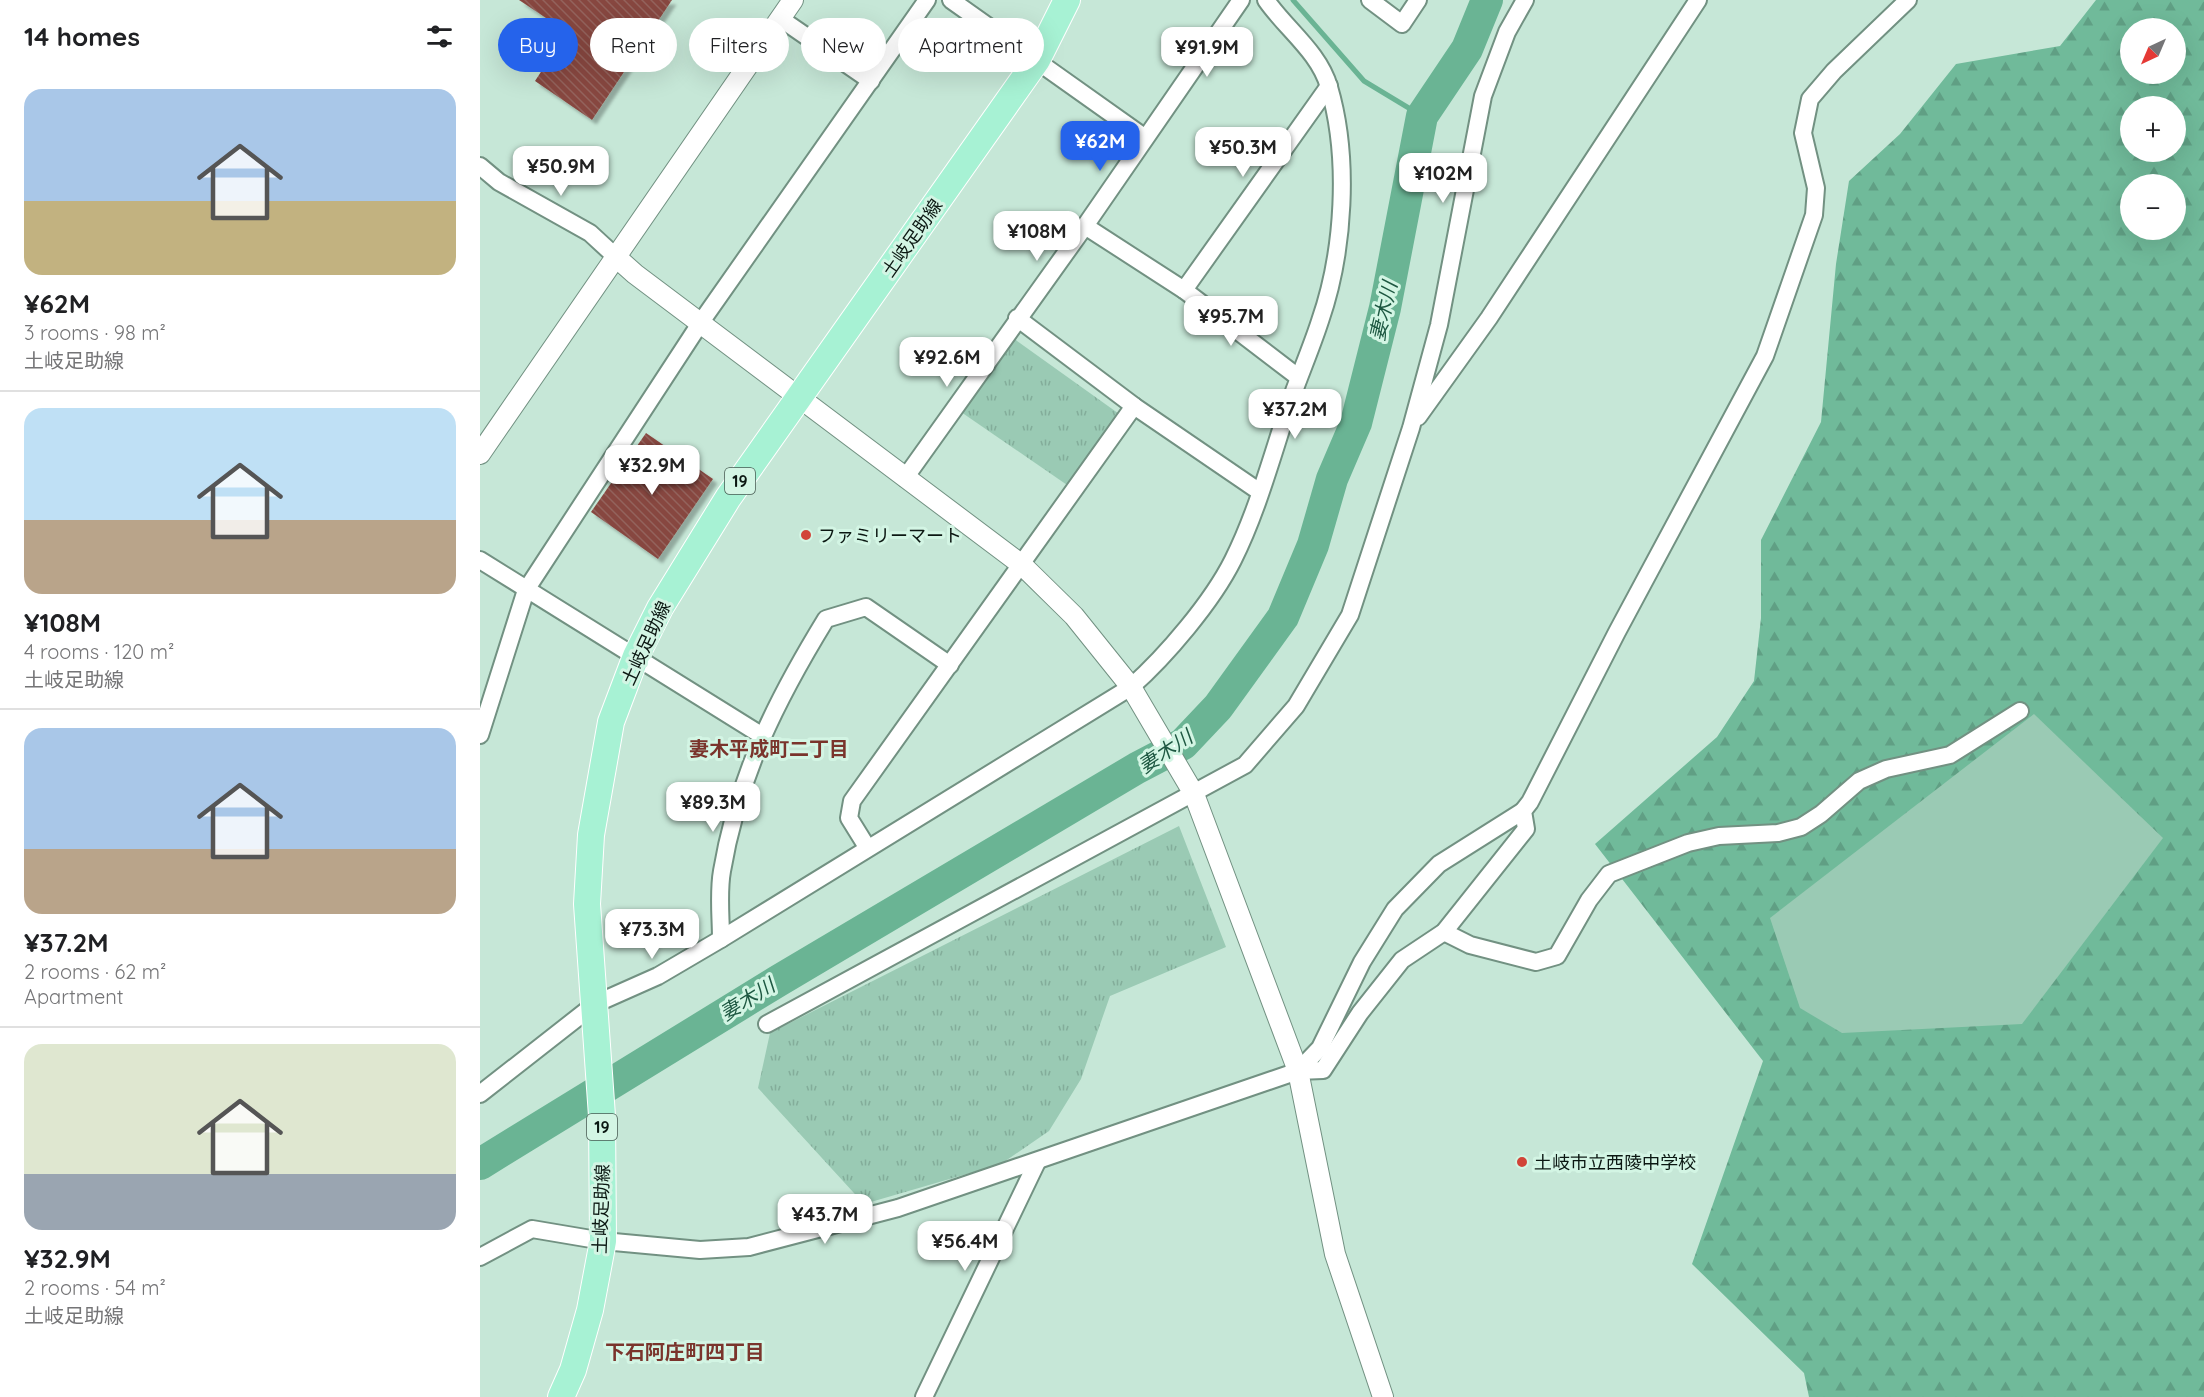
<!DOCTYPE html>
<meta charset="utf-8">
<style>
body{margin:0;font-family:Quicksand,"Noto Sans JP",sans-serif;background:#f2f2f2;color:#202124;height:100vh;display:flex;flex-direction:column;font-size:22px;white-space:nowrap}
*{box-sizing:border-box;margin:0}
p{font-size:20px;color:#757577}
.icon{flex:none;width:33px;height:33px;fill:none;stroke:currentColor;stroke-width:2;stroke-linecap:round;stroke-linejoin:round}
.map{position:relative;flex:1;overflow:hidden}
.panel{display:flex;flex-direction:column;background:#fff;width:480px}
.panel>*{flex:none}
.banner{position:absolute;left:18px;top:18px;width:570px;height:54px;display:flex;gap:12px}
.needle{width:39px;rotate:224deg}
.tools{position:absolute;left:1640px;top:18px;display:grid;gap:12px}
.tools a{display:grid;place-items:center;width:66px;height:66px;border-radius:50%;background:#fff;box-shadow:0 6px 24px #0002;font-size:30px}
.price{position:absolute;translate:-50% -51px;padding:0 14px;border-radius:12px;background:#fff;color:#222;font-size:20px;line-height:39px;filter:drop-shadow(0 2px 3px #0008)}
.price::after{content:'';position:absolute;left:50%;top:36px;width:18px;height:14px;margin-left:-9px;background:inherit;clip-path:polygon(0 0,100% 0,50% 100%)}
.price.current{background:#2563eb;color:#fff}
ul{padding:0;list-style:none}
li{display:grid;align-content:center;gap:12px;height:318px;padding:0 24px}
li+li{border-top:2px solid #e0e0e0}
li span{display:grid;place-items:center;height:186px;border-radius:18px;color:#555}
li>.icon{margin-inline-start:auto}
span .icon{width:108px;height:108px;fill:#fffc;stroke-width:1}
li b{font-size:26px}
h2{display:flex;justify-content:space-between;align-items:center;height:72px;padding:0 24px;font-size:26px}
.chip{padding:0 21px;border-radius:27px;background:#fff;box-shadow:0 6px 24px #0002;font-size:21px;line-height:54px}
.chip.current{background:#2563eb;color:#fff}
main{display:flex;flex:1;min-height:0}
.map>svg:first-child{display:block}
.forest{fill:url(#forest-firs);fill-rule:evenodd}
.park{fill:url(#park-tufts)}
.pitch{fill:#9acab4}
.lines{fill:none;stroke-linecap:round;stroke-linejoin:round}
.stream{stroke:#6ab494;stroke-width:5}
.river{stroke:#6ab494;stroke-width:32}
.building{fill:url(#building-back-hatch);filter:url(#shadow)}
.minor-casing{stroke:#729182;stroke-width:20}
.tertiary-casing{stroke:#729182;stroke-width:22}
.primary-casing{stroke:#fff;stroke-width:28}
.minor{stroke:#fff;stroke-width:16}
.tertiary{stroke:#fff;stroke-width:20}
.primary{stroke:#a7f2d4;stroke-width:26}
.poi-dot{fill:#d14438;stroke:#d3f5e4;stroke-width:2}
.labels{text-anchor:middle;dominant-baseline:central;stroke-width:6;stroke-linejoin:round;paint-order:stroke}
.shield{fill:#d3f5e4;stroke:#475a51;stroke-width:1.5}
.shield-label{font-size:16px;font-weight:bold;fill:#0b1712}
.street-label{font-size:18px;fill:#0b1712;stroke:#d3f5e4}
.poi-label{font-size:18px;fill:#0b1712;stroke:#d3f5e4;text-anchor:start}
.water-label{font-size:20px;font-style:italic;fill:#1e5842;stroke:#d3f5e4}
.neighbourhood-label{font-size:20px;font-weight:bold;fill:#7a342c;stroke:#d3f5e4}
</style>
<main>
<section class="panel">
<h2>14 homes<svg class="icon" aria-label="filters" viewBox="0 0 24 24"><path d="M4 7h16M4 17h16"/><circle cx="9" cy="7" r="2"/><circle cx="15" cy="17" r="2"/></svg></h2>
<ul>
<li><span style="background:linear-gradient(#a9c7e8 60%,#c2b280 0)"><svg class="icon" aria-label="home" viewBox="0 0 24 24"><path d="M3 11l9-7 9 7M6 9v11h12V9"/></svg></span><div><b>¥62M</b><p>3 rooms · 98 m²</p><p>土岐足助線</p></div></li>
<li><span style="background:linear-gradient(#bfe0f5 60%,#b9a48a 0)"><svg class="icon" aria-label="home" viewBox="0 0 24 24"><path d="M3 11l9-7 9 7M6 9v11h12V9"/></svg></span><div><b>¥108M</b><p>4 rooms · 120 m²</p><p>土岐足助線</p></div></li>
<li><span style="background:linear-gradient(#a9c7e8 65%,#b9a48a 0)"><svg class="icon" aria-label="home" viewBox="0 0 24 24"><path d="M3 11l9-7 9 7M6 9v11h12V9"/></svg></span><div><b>¥37.2M</b><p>2 rooms · 62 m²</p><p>Apartment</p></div></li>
<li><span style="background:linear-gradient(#dfe7d0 70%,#9aa5b1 0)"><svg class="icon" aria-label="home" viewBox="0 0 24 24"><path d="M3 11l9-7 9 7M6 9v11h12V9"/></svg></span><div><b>¥32.9M</b><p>2 rooms · 54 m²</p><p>土岐足助線</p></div></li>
</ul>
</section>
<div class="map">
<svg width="1724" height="1397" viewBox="0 0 1724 1397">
<defs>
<pattern id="forest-firs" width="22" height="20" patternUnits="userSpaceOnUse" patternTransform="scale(1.5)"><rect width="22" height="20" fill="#70ba9a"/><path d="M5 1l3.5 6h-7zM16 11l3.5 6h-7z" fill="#609f84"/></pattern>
<pattern id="park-tufts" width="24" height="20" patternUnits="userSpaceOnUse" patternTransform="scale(1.5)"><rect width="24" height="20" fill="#9acab4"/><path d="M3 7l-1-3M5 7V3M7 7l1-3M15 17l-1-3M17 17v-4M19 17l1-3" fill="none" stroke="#83ad9a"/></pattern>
<pattern id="building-back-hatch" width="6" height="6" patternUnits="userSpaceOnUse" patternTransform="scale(1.5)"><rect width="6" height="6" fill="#87473f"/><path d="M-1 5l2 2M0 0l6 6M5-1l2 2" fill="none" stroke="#93645d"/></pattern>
<filter id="shadow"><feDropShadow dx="4.5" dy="4.5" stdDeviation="1.5" flood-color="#0004"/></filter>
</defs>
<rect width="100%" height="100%" fill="#c6e7d7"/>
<path class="forest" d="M1616 0H1724V1397H1329L1324 1373 1212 1264 1283 1061 1115 844 1237 737 1274 681 1281 618V540L1341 422 1356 264 1369 181 1420 134 1476 64 1580 46ZM1650 28H1695V74H1650ZM1650 106H1695V152H1650ZM1650 184H1695V230H1650Z"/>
<g class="park">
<path d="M533 338 642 416 590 487 481 412Z"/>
<path d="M699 826 746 947 630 996 601 1079 569 1131 521 1164 384 1204 278 1088 290 1033Z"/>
</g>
<path class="pitch" d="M1554 714 1683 838 1542 1024 1362 1033 1320 1008 1290 918Z"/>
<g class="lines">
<path class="stream" d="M813 0 884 81 942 116"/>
<path class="river" d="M0 1164 298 981 657 768 703 744 738 707 803 617 833 545 852 479 876 423 905 308 942 116 987 49 1007 0"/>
</g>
<g class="building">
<path d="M39 0H192L112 120 55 81 87 32Z"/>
<path d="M166 433 233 479 178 559 111 512Z"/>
</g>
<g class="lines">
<defs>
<g id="minor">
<path d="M471 0 664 137"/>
<path d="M890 0 922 24 938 0"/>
<path d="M301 19 391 81"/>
<path d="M0 166 19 182 110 233 136 257"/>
<path d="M605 226 704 290 818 377"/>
<path d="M704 290 849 86"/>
<path d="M537 318 654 406 780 492"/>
<path d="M938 417 1009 318 1218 0"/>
<path d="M425 478 605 226 761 0"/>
<path d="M0 560 281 735"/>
<path d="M0 735 46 590 221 322 447 0"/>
<path d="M387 847 369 818 372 801 654 406"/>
<path d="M964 932 990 945 1056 962 1077 956 1109 900 1129 874 1208 843 1239 836 1298 833 1321 827 1341 814 1379 781 1406 769 1470 755 1540 711"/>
<path d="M241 939C241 917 238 893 242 871 258 776 297 699 346 619L386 607 470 665"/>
<path d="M287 1024 765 765 816 706 870 615 931 428 959 325 1003 96 1027 32 1045 0"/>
<path d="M818 1071 840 1048 882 962 915 909 959 864 1043 811"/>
<path d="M0 1094 115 1004 178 976 241 939 651 687C686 656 732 602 753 560 776 514 790 463 806 414 816 383 830 352 840 321 864 252 870 158 849 87 839 52 806 29 786 0"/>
<path d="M0 1257 52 1229 123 1241 220 1250 269 1247 418 1208 818 1071 843 1070 880 1013 922 960 964 932 1046 829 1043 811 1050 802 1137 632 1285 356 1334 215 1336 188 1323 133 1330 99 1354 71 1428 0"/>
<path d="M444 1397 557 1162"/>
</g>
<g id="tertiary">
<path d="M136 257 155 274 542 565 594 616 651 687 714 794 818 1071 855 1254 903 1397"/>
<path d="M0 454 313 0"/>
</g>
<path id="primary" d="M81 1397 93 1370 110 1310 123 1241 122 1116 107 904 111 835 131 722 156 656 180 608 248 498 557 60 587 0"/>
</defs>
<use href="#minor" class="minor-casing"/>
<use href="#tertiary" class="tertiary-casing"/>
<use href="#primary" class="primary-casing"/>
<use href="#minor" class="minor"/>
<use href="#tertiary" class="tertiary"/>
<use href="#primary" class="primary"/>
</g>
<g class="poi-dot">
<circle cx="326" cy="535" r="6"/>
<circle cx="1042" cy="1162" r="6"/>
</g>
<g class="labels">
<g class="shield">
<rect x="245" y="468" width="30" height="26" rx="4.5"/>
<rect x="107" y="1114" width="30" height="26" rx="4.5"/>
</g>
<g class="shield-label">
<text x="260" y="481">19</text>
<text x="122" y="1127">19</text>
</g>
<g class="street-label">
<text transform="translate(432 238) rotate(-55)">土岐足助線</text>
<text transform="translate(166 643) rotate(-65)">土岐足助線</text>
<text transform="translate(121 1209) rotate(-88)">土岐足助線</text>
</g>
<g class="poi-label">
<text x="338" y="535">ファミリーマート</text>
<text x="1054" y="1162">土岐市立西陵中学校</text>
</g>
<g class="water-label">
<text transform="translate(903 311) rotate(-77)">妻木川</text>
<text transform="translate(685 751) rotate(-34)">妻木川</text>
<text transform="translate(267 999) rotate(-32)">妻木川</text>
</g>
<g class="neighbourhood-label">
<text x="289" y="748">妻木平成町二丁目</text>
<text x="205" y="1351">下石阿庄町四丁目</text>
</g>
</g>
</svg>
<div class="tools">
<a><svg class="needle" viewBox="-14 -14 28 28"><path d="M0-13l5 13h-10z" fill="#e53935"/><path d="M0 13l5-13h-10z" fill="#757577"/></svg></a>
<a>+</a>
<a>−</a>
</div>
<b class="price" style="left:727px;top:78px">¥91.9M</b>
<b class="price current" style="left:620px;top:172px">¥62M</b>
<b class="price" style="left:763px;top:178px">¥50.3M</b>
<b class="price" style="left:81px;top:197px">¥50.9M</b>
<b class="price" style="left:963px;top:204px">¥102M</b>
<b class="price" style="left:557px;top:262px">¥108M</b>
<b class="price" style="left:751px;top:347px">¥95.7M</b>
<b class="price" style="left:467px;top:388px">¥92.6M</b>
<b class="price" style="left:815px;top:440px">¥37.2M</b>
<b class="price" style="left:172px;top:496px">¥32.9M</b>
<b class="price" style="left:233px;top:833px">¥89.3M</b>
<b class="price" style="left:172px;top:960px">¥73.3M</b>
<b class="price" style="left:345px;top:1245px">¥43.7M</b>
<b class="price" style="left:485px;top:1272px">¥56.4M</b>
<div class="banner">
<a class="chip current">Buy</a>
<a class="chip">Rent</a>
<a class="chip">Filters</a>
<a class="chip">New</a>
<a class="chip">Apartment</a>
</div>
</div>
</main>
